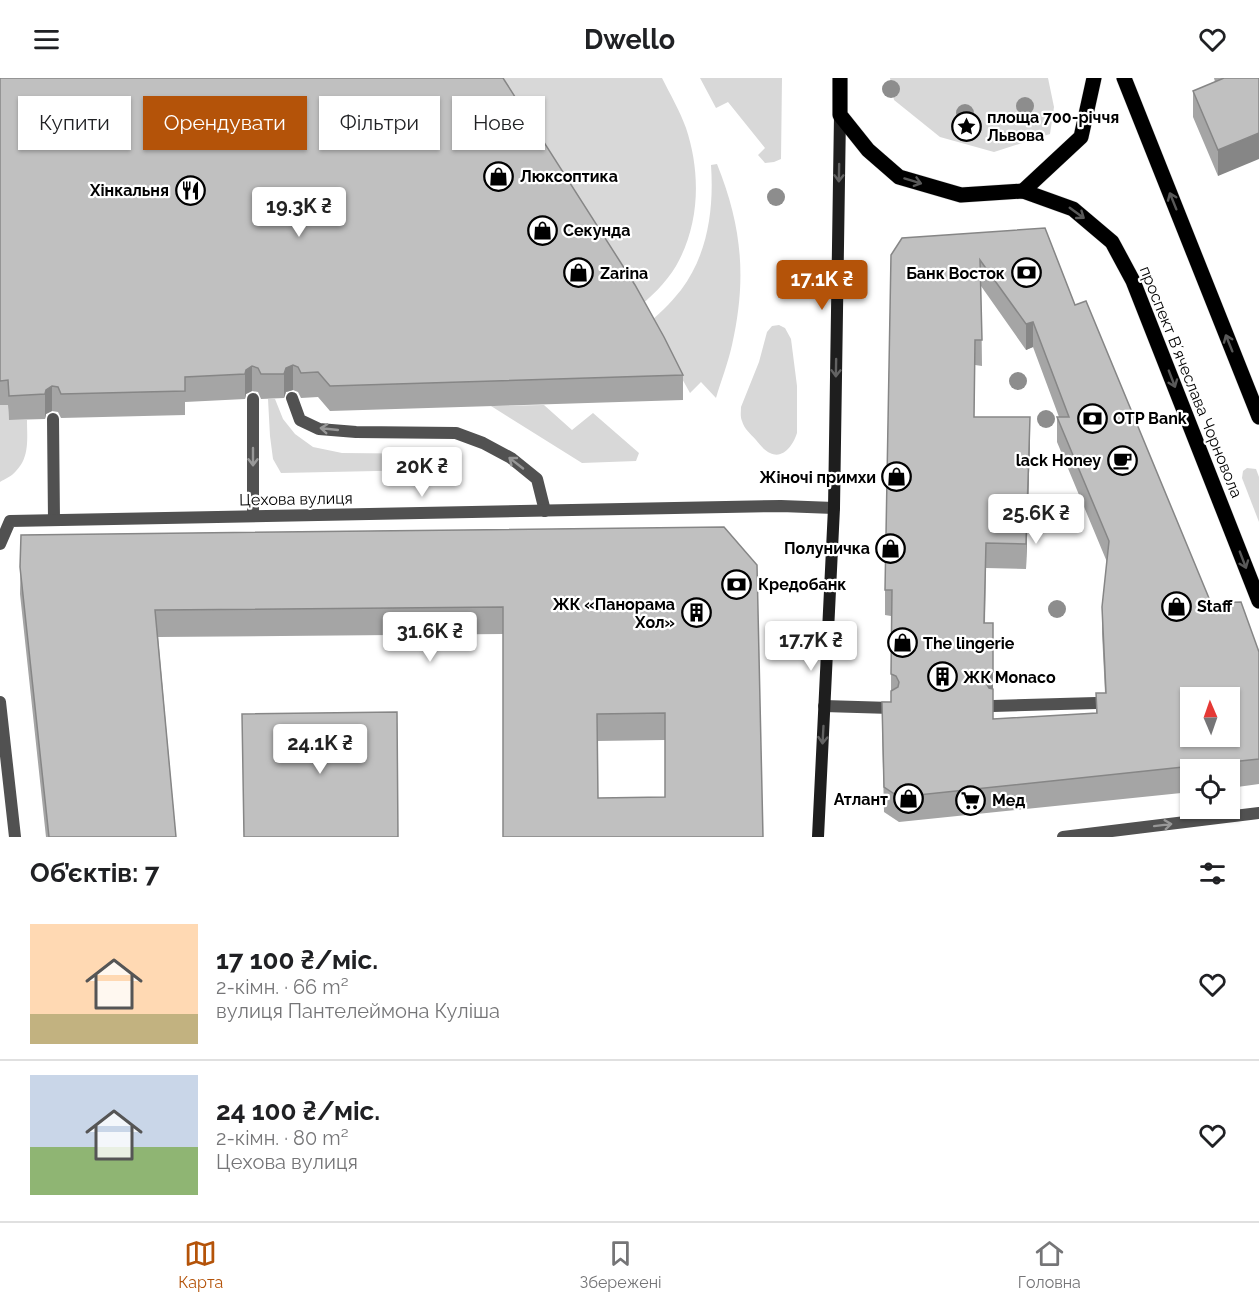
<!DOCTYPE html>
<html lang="uk">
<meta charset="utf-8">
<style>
body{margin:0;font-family:Raleway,sans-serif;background:#f2f2f2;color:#202124;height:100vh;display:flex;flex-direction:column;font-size:22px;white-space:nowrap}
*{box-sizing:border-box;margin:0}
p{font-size:20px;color:#757577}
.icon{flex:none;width:33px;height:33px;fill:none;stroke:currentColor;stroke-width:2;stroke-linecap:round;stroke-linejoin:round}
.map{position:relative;height:759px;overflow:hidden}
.side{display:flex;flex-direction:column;background:#fff;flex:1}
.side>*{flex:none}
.top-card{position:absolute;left:18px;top:18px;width:600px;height:54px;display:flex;gap:12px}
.needle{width:39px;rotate:358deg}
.tools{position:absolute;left:1180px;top:609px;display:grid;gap:12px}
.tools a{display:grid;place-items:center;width:60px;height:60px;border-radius:0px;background:#fff;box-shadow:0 2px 4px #0004;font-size:30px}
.price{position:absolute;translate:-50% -51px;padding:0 14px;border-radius:6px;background:#fff;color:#222;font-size:20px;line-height:39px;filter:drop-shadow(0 2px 3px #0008)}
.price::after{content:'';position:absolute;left:50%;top:36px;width:18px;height:14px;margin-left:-9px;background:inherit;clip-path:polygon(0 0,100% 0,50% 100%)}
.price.active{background:#b45309;color:#fff}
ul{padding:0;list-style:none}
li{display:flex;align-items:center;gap:18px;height:150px;padding:0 30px}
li+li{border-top:2px solid #e0e0e0}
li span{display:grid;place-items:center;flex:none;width:168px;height:120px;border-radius:0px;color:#555}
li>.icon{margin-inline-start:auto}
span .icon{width:72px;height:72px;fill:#fffc;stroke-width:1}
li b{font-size:26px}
h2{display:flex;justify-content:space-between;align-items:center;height:72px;padding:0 30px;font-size:26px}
.pill{padding:0 21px;border-radius:0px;background:#fff;box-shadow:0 2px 4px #0004;font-size:21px;line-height:54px}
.pill.active{background:#b45309;color:#fff}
header{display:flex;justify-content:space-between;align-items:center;height:78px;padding:0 30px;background:#fff;font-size:27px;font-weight:700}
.tabs{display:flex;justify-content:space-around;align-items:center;height:84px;border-top:2px solid #e0e0e0;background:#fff;font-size:16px;color:#757577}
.tabs a{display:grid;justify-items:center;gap:3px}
.tabs .active{color:#b45309}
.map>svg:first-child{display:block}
.green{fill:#d8d8d8}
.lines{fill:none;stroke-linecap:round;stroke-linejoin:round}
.primary-casing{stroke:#dbdbdb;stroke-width:16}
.lane{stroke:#515151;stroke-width:12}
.street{stroke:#515151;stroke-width:12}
.secondary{stroke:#1e1e1e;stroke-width:12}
.primary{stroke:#000;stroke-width:15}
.tree{fill:#8d8d8d}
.wall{fill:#a5a5a5;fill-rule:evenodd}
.shaded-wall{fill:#868686}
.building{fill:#c0c0c0;stroke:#868686;stroke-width:1.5;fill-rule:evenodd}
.oneway{stroke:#626262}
.oneway2{stroke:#595959}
.oneway3{stroke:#979797}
.labels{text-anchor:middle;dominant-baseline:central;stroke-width:4.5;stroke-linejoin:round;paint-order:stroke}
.poi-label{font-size:16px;font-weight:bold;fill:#000;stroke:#fff;text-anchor:start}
.street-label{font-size:16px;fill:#000;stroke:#fff}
</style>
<header><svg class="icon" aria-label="menu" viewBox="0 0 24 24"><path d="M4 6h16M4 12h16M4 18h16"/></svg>Dwello<svg class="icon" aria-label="heart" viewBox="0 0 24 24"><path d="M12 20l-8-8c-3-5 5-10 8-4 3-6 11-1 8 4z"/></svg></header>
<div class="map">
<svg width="1259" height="759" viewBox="0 0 1259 759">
<rect width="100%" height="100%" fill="#fff"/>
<g class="green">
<path d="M488 0H662C670 16 680 33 686 50 701 95 700 146 676 188 666 205 650 220 635 232Z"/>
<path d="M700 0H782L781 81 774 84 765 85 758 77 765 70 728 24 716 30Z"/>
<path d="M890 0H1048L1054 29 1050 56 994 74 940 59 894 22Z"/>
<path d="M717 86C742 148 747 201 732 267 728 285 721 303 716 320L701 304 690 315 670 279 645 248C658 237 670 226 681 212 708 176 714 131 711 87Z"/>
<path d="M779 247 785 250 791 261 797 308V355C794 365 784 382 770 375 765 373 760 367 756 362 751 356 744 351 742 343 740 338 741 334 741 329L759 284 767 254 772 248Z"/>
<path d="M268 321H275L283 341 295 356 313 369 342 375 449 376 455 380 440 389 425 392 281 395 273 381 270 358Z"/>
<path d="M0 327H8L9 342H27C27 360 30 379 16 393 12 398 5 401 0 404Z"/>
<path d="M544 327 572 352 593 335 639 375 636 383 582 385 491 328Z"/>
<path d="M1247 390 1256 391 1259 399V444L1242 400 1243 393Z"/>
</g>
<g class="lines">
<defs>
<g id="primary">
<path d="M840 0V37L868 72 899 99 961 117 1023 113 1073 131 1112 164 1133 203 1259 523"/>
<path d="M1124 0 1259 339"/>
<path d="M1023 113 1081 59 1094 0"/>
</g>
</defs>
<use href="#primary" class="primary-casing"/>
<g class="lane">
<path d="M292 320 300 342 319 351 356 354 456 355 483 365 511 380 537 401 545 433"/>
<path d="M53 341 54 442"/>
<path d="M253 438V321"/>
<path d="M824 628 891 630"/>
<path d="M993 628 1096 625"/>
</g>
<g class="street">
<path d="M0 466 10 443 781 428 834 430"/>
<path d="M0 624 15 759"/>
<path d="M1063 759 1259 735"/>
</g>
<path class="secondary" d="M818 759 834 430 840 37"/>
<use href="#primary" class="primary"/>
</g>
<g class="tree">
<circle cx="891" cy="11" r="9"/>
<circle cx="1025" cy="28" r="9"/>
<circle cx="965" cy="35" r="9"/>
<circle cx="776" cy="119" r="9"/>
<circle cx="1018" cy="303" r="9"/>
<circle cx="1046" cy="341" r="9"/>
<circle cx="1057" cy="531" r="9"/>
</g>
<g class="wall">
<path d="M0 0 683 297V322L330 333 318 319 301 320 298 314 293 312 286 314 284 320 261 321 258 314 252 313 246 316 245 321 185 324V337L61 340 58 334 52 333 46 336 45 341 9 342 8 327H0Z"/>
<path d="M1214 0H1259L1218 98 1193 39V13L1215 4Z"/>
<path d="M1045 150 1075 227 1211 525 1259 574V706L1230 710V692H1191V714L899 744 884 734 882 649V624H891V538L885 537V512L891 177ZM981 208 1026 272 1033 269 1059 339H1057V364L1107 484 1102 529V555L1105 615H1096V635L993 641V545H985L986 490 1026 491 1030 364 974 339 975 287 982 288Z"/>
<path d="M724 449 763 759H503V556L158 559 176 759H46L20 516 21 457ZM665 662V719L598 720 597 663Z"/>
</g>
<g class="shaded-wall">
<path d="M1259 55V81L1218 98V72Z"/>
<path d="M1033 244V269L1026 272V246Z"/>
<path d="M293 287V312L286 314 284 320V296L286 290Z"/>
<path d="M252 288V313L246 316 245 321V296L246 292Z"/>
<path d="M52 308V333L46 336 45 341V316L46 312Z"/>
<path d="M1030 339V364L1026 491V466Z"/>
<path d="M993 545V620L985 603Z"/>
</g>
<g class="building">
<path d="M0 0H503L635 207 664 259 683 297 330 308 318 294 301 295 298 289 293 287 286 290 284 296H261L258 290 252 288 246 292 245 296 185 299V313L61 316 58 309 52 308 46 312 45 316 9 318 8 302 0 303Z"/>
<path d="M1224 0H1259V55L1218 72 1193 13Z"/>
<path d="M1045 150 1075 227 1086 223 1211 525 1241 524 1259 574V681L899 719 884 709 882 624H891V613L898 609 899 604 896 598 891 596 892 512H885L891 177 902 160ZM980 182 1026 246 1033 244 1069 339H1057L1109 463 1102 529 1106 615H1096L1097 635 993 641V611L989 610 985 603 986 598 993 594V545H984L986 465 1026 466 1030 339H974L975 262H982ZM1191 620H1230V658H1191Z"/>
<path d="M724 449 757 487 763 759H503V529L155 532 176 759H49L20 489 21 457ZM665 635V719L598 720 597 636Z"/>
<path d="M397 634 398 759H244L242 636Z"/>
</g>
<defs><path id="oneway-shaft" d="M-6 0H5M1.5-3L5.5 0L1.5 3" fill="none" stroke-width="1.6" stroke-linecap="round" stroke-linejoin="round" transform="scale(1.5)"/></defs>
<g class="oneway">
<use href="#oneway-shaft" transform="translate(839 95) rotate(91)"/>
<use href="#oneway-shaft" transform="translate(836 290) rotate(91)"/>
<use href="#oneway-shaft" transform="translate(823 657) rotate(93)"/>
</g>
<g class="oneway2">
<use href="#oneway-shaft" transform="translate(913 103) rotate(17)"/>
<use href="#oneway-shaft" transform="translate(1173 123) rotate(-112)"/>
<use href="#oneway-shaft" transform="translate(1077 135) rotate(36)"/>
<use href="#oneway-shaft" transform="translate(1229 265) rotate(-112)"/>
<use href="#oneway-shaft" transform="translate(1172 301) rotate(69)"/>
<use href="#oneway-shaft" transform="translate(1243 482) rotate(69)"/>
</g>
<g class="oneway3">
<use href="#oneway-shaft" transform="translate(329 351) rotate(-174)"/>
<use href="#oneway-shaft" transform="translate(253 379) rotate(90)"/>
<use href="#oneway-shaft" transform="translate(516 385) rotate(-142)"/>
<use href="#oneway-shaft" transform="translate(1163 747) rotate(-7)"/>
</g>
<defs>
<symbol id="sight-ring" viewBox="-11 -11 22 22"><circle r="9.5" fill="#fff" stroke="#000" stroke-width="1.5"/><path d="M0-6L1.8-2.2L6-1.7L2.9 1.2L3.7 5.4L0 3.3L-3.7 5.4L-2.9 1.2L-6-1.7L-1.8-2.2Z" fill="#000"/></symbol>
<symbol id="shop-ring" viewBox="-11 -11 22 22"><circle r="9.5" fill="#fff" stroke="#000" stroke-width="1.5"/><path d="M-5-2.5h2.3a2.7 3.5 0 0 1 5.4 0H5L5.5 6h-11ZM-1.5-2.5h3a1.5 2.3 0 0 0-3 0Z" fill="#000"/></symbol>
<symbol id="restaurant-ring" viewBox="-11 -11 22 22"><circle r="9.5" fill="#fff" stroke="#000" stroke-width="1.5"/><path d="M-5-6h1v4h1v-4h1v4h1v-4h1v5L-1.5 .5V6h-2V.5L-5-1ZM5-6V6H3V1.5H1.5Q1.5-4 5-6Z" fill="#000"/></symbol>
<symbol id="bank-ring" viewBox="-11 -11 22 22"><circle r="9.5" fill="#fff" stroke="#000" stroke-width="1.5"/><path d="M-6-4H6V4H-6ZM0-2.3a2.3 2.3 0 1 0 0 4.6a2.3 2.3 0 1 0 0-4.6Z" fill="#000"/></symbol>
<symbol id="cafe-ring" viewBox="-11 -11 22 22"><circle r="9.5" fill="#fff" stroke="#000" stroke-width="1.5"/><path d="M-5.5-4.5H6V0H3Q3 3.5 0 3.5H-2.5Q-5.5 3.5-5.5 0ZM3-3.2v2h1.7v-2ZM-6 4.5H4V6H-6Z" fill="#000"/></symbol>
<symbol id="building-ring" viewBox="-11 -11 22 22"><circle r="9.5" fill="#fff" stroke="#000" stroke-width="1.5"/><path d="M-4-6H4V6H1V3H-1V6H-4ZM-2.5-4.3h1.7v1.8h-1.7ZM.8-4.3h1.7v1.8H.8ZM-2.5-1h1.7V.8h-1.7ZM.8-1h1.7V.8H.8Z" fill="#000"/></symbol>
<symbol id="supermarket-ring" viewBox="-11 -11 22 22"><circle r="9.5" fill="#fff" stroke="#000" stroke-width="1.5"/><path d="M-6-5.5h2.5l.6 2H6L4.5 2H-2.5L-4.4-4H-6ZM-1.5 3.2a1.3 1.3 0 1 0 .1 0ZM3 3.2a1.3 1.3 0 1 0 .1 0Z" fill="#000"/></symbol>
</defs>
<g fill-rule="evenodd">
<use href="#sight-ring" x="950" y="32" width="33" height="33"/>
<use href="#shop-ring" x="482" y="82" width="33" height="33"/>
<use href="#restaurant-ring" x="174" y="96" width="33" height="33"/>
<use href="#shop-ring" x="526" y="136" width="33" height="33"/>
<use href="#shop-ring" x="562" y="178" width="33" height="33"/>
<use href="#bank-ring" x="1010" y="178" width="33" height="33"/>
<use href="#bank-ring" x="1076" y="324" width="33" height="33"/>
<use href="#cafe-ring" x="1106" y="366" width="33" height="33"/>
<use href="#shop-ring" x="880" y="382" width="33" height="33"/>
<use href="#shop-ring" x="874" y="454" width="33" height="33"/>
<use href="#bank-ring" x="720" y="490" width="33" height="33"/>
<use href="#shop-ring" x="1160" y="512" width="33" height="33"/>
<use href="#building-ring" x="680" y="518" width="33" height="33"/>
<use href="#shop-ring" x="886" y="548" width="33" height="33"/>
<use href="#building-ring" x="926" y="582" width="33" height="33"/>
<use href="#shop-ring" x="892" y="704" width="33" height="33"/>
<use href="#supermarket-ring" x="954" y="706" width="33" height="33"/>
</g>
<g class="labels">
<g class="poi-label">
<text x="987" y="39">площа 700-річчя<tspan x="987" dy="18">Львова</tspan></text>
<text x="520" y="98">Люксоптика</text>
<text x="169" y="112" text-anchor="end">Хінкальня</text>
<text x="563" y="152">Секунда</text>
<text x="600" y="195">Zarina</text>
<text x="1005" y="195" text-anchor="end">Банк Восток</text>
<text x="1113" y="340">OTP Bank</text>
<text x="1101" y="382" text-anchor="end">lack Honey</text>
<text x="876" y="399" text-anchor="end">Жіночі примхи</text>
<text x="870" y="470" text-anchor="end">Полуничка</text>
<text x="758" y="506">Кредобанк</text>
<text x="675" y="526" text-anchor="end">ЖК «Панорама<tspan x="675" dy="18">Хол»</tspan></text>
<text x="1197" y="528">Staff</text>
<text x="923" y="565">The lingerie</text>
<text x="963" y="599">ЖК Monaco</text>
<text x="888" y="721" text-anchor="end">Атлант</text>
<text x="992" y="722">Мед</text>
</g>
<g class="street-label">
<text transform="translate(1191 304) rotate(68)">проспект Вʼячеслава Чорновола</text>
<text transform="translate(296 421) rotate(-1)">Цехова вулиця</text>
</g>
</g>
</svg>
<div class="tools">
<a><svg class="needle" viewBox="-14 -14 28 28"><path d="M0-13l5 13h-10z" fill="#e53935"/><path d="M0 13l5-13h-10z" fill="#757577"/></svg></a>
<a><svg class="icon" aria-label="locate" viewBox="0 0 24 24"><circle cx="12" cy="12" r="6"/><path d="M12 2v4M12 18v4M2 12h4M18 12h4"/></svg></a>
</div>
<b class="price" style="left:299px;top:160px">19.3K ₴</b>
<b class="price active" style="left:822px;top:233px">17.1K ₴</b>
<b class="price" style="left:422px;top:420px">20K ₴</b>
<b class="price" style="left:1036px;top:467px">25.6K ₴</b>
<b class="price" style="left:430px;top:585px">31.6K ₴</b>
<b class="price" style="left:811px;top:594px">17.7K ₴</b>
<b class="price" style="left:320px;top:697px">24.1K ₴</b>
<div class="top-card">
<a class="pill">Купити</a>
<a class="pill active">Орендувати</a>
<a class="pill">Фільтри</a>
<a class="pill">Нове</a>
</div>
</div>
<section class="side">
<h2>Об’єктів: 7<svg class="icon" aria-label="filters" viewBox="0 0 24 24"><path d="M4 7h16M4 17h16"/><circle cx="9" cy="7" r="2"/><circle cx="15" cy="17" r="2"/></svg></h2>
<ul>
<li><span style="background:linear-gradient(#ffd9b3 75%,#c2b280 0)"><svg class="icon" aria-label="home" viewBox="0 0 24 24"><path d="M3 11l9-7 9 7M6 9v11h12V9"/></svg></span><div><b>17 100 ₴/міс.</b><p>2-кімн. · 66 m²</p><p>вулиця Пантелеймона Куліша</p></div><svg class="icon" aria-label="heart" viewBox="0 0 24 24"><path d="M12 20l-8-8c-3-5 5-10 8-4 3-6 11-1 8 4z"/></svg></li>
<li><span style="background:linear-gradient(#c9d6e8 60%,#8fb573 0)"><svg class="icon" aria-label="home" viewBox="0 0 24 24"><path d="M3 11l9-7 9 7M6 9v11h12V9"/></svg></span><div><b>24 100 ₴/міс.</b><p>2-кімн. · 80 m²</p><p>Цехова вулиця</p></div><svg class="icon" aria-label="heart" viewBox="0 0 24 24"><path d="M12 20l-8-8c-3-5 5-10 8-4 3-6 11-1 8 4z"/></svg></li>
</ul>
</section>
<nav class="tabs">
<a class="active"><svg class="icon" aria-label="map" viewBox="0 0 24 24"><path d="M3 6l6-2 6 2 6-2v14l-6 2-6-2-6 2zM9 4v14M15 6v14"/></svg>Карта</a>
<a><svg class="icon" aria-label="saved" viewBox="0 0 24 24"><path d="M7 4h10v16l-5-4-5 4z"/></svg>Збережені</a>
<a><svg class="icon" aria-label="home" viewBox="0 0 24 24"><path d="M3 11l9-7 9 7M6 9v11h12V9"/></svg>Головна</a>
</nav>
